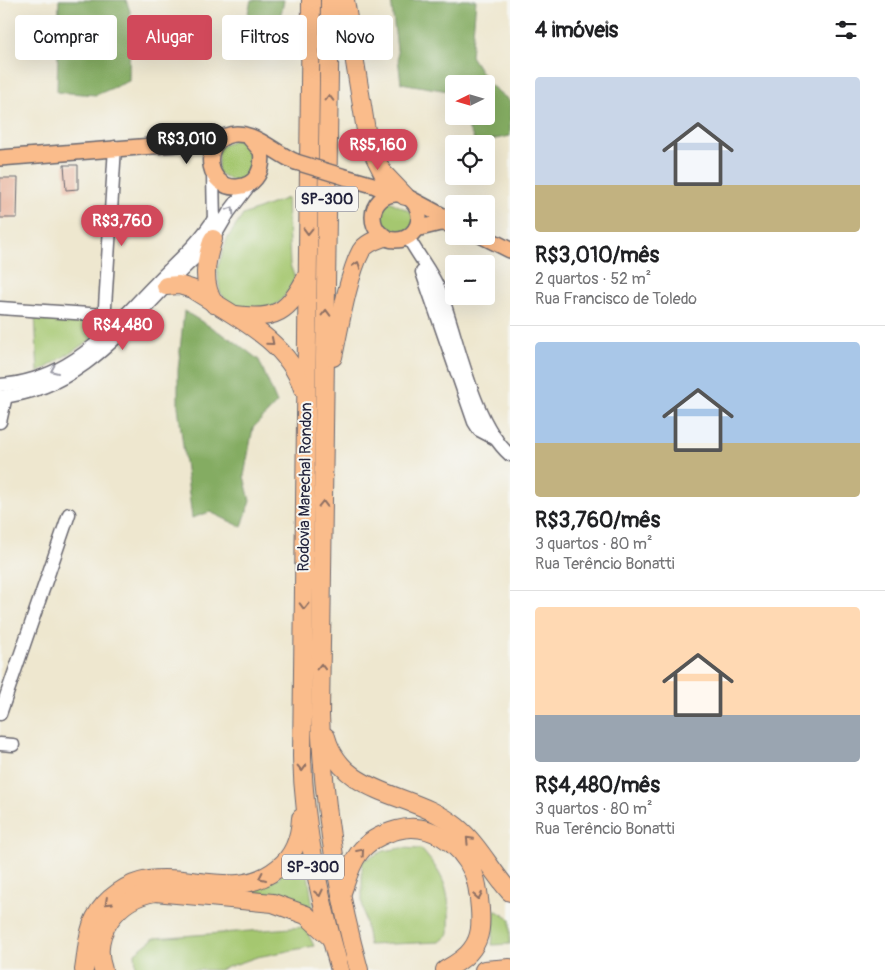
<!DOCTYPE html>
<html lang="pt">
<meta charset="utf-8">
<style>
body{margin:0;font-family:Pangolin,sans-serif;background:#f2f2f2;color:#202124;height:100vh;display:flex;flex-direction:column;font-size:19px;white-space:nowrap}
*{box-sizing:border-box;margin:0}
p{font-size:16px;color:#757577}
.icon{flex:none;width:28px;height:28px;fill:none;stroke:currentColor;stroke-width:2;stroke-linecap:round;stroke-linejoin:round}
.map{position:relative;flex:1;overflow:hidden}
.sheet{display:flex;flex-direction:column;background:#fff;width:375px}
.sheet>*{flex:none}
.hud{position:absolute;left:15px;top:15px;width:420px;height:45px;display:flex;gap:10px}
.needle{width:32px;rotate:265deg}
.tools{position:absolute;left:445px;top:75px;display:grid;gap:10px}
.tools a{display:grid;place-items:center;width:50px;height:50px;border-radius:5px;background:#fff;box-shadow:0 5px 20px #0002;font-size:25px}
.price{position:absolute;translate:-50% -42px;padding:0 11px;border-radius:18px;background:#d1495b;color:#fff;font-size:16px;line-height:32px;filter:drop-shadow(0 1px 2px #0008)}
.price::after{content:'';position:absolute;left:50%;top:30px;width:15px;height:11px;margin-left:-8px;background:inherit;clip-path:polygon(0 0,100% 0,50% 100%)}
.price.active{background:#222;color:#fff}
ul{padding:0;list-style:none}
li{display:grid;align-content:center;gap:10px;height:265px;padding:0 25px}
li+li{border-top:1px solid #e0e0e0}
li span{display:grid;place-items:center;height:155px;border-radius:5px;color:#555}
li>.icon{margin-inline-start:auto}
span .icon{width:90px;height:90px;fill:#fffc;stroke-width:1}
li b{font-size:21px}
h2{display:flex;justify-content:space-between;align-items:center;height:60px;padding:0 25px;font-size:21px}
.pill{padding:0 18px;border-radius:5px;background:#fff;box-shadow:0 5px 20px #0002;font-size:18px;line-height:45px}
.pill.active{background:#d1495b;color:#fff}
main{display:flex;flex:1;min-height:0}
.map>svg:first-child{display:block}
.green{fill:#a5c770;stroke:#647456}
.forest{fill:#84ac62;stroke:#53674e}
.building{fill:#e9b49d}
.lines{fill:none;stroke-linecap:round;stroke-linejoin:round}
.minor-casing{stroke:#69676f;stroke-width:15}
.major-casing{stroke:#69676f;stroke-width:18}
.highway-casing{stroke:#69676f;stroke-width:20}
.minor{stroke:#fff;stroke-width:12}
.major{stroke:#fabc8b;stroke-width:15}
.highway{stroke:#fabc8b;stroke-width:18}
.major-bridge-casing{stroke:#69676f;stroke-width:18;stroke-linecap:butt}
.major-bridge{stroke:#fabc8b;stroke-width:15}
.oneway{stroke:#8e6f63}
.oneway2{stroke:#9c9ca7}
.labels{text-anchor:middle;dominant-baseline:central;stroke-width:4;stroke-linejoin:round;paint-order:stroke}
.shield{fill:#f6f6f2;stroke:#626272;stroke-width:1}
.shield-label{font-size:15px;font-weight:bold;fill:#22223b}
.street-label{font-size:16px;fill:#22223b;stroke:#f6f6f2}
</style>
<main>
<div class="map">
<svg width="510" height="970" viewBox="0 0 510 970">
<rect width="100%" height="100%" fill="#f6f6f2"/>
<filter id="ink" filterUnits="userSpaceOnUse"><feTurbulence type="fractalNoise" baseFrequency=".02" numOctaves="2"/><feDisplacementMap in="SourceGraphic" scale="10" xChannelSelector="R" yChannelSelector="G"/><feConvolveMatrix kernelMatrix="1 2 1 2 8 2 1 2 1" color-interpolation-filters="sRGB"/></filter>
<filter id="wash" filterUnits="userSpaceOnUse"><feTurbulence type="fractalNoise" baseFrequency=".0096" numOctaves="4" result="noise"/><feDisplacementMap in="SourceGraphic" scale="20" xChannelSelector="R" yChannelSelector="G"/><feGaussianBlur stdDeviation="1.12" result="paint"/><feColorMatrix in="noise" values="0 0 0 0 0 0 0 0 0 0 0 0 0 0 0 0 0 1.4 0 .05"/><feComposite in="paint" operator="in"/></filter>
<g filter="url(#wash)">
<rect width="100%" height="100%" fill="#eee7cf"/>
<g class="green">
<path d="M236 139 246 142 257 158 250 177 236 182 218 173V148Z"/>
<path d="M287 198 290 265 295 278C289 292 279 307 263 311 254 313 240 308 231 306L220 292 217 269 227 239 243 215Z"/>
<path d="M389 201 413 213 415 217 412 227C403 233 397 233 387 229 382 218 379 210 389 201Z"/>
<path d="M35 315 96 319 95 334 89 341 38 373Z"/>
<path d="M303 838 313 909 280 895 236 890C277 885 289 877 303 838Z"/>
<path d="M401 848 421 849C448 879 450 894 449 934L440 942 369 945 362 902V861L384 851Z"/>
<path d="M495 910 510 919V944L492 945Z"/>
<path d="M305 927 314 946 257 957 219 970H136L135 953 154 938Z"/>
</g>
<g class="forest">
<path d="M59 0H126L130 11 129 81 96 95 57 92Z"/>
<path d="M251 0H284C281 24 267 40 252 57L248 13Z"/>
<path d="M391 0H476L471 56 489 84 510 101V136L476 143 462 116H486V84H454V102L448 91 401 83Z"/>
<path d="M184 311 234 341 259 360 277 403 253 428 244 476 250 501 242 527 210 512 192 518 178 406V370Z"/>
</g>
<g id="blocks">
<g class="building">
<path d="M64 165H78V189L66 190Z"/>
<path d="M0 178H18L17 218H0Z"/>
</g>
</g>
</g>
<g filter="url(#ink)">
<use href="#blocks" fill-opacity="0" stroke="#69676f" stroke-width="1"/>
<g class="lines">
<defs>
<g id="minor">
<path d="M213 174 214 224"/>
<path d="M408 237C418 256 433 273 441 294 458 339 473 423 510 455"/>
<path d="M213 239 229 212 251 183"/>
<path d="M422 272 474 422 479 430 496 439"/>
<path d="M0 308 104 315"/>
<path d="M103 339 115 147"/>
<path d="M0 385C22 384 47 376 66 365 101 345 128 311 156 283 176 262 200 242 215 217"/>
<path d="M0 397C96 389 143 298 212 243"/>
<path d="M0 422 6 396"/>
<path d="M0 714 69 514"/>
<path d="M0 744 13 745"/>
</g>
<g id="major">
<path d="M249 137 261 151C264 168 257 186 237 187 209 189 200 147 226 136 250 126 275 154 296 162"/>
<path d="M0 158 178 144 224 137"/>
<path d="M345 177 373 185 393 194"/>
<circle cx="396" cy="217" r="23"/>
<path d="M411 199 454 222"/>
<path d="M416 229 440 223 454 224"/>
<path d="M482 236 510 250"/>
</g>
<g id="highway">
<path d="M311 0 302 756C304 830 320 899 340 970"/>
<path d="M330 0 320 715C323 802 336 886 359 970"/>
<path d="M345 0 368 143 383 173 405 196"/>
<path d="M213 239C205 262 202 283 214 304"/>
<path d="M166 286 179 285 192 289C233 316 287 339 303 389"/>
<path d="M235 315C275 321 289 312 307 276"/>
<path d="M333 357C339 329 348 275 361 251 366 243 376 240 384 237"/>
<path d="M326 737C343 798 414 791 457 827 479 845 491 871 510 892"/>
<path d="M341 895C346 882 350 865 359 853 368 841 382 834 397 830 429 821 460 843 473 872 478 883 479 897 480 909 481 924 481 937 472 949 466 958 454 965 445 970"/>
<path d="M84 970C87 953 87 934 95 918 105 898 128 883 149 880 193 874 239 900 278 868 294 856 300 838 301 818"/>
<path d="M103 970C90 932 119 898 155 892L273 903 306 915 330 937"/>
<path d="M484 970 510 968"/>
</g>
</defs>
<use href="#minor" class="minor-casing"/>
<use href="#major" class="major-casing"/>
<use href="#highway" class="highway-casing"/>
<use href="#minor" class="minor"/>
<use href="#major" class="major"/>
<use href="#highway" class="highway"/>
<defs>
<path id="major-bridge" d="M296 162 345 177"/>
</defs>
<use href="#major-bridge" class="major-bridge-casing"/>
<use href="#major-bridge" class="major-bridge"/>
</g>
<defs><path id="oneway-chevron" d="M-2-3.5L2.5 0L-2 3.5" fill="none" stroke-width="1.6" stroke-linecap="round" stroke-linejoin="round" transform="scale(1.25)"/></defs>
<g class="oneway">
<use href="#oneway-chevron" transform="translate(329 98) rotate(-89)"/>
<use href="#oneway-chevron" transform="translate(308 231) rotate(91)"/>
<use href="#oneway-chevron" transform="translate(357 265) rotate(-71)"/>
<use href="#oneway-chevron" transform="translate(326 313) rotate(-89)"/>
<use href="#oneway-chevron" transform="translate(271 342) rotate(40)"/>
<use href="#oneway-chevron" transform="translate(323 504) rotate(-89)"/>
<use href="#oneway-chevron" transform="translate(304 606) rotate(91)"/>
<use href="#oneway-chevron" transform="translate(321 667) rotate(-89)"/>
<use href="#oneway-chevron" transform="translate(302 768) rotate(88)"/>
<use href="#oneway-chevron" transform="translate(469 840) rotate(-134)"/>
<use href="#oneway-chevron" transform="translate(361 852) rotate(-49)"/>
<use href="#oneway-chevron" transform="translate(262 877) rotate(155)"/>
<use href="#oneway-chevron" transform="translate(319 893) rotate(77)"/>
<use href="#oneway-chevron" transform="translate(478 896) rotate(80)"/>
<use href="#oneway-chevron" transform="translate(108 902) rotate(137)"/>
</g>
<g class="oneway2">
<use href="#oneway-chevron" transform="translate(231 210) rotate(-57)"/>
<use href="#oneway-chevron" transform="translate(54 370) rotate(156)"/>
</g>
</g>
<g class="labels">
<g class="shield">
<rect x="296" y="186.5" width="62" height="25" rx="4"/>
<rect x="282" y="854.5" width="62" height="25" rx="4"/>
</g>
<g class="shield-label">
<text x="327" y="199">SP-300</text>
<text x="313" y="867">SP-300</text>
</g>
<g class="street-label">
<text transform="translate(305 487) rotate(-89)">Rodovia Marechal Rondon</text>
</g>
</g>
</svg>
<div class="tools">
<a><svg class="needle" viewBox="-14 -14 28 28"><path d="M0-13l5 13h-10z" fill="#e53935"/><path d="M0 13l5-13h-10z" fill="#757577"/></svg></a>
<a><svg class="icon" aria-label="locate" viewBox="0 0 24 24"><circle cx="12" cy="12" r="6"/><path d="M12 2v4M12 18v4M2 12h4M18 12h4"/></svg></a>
<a>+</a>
<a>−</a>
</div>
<b class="price active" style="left:187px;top:165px">R$3,010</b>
<b class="price" style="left:378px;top:171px">R$5,160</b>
<b class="price" style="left:122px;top:247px">R$3,760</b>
<b class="price" style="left:123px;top:351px">R$4,480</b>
<div class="hud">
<a class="pill">Comprar</a>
<a class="pill active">Alugar</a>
<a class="pill">Filtros</a>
<a class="pill">Novo</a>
</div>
</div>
<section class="sheet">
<h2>4 imóveis<svg class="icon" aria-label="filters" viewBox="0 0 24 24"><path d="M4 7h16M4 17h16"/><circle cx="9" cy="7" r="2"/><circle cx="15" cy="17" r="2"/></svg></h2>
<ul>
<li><span style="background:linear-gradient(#c9d6e8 70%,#c2b280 0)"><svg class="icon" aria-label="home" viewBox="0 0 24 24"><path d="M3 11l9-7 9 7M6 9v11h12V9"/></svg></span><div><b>R$3,010/mês</b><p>2 quartos · 52 m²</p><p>Rua Francisco de Toledo</p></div></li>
<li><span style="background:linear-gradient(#a9c7e8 65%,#c2b280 0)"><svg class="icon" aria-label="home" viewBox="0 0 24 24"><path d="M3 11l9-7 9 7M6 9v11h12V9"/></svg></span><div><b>R$3,760/mês</b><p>3 quartos · 80 m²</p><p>Rua Terêncio Bonatti</p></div></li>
<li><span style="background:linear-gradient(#ffd9b3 70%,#9aa5b1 0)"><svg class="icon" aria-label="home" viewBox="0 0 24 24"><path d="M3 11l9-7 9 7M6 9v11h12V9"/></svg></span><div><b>R$4,480/mês</b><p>3 quartos · 80 m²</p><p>Rua Terêncio Bonatti</p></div></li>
</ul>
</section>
</main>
